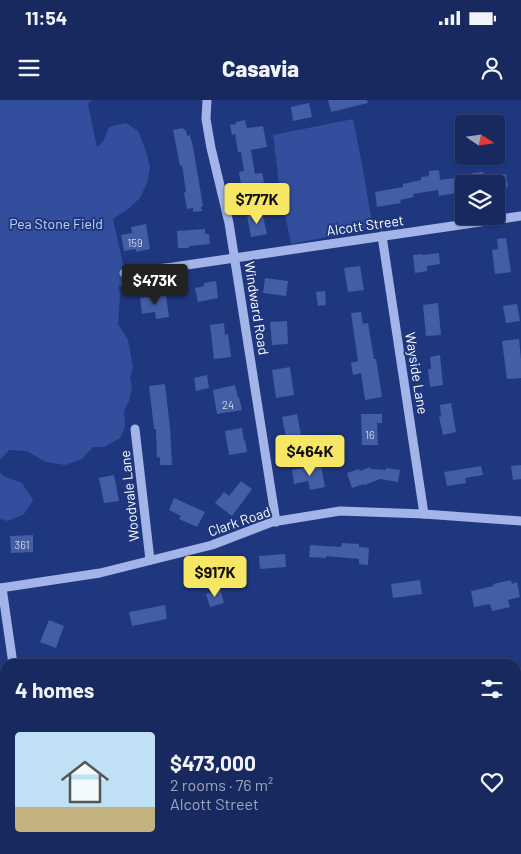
<!DOCTYPE html>
<meta charset="utf-8">
<style>
body{margin:0;font-family:Barlow,sans-serif;background:#243567;color:#f1f3f6;height:100vh;display:flex;flex-direction:column;font-size:19px;white-space:nowrap}
*{box-sizing:border-box;margin:0}
p{font-size:16px;color:#9ea6bc}
.icon{flex:none;width:28px;height:28px;fill:none;stroke:currentColor;stroke-width:2;stroke-linecap:round;stroke-linejoin:round}
.map{position:relative;flex:1;overflow:hidden}
.side{position:absolute;left:0px;top:559px;width:521px;height:196px;display:flex;flex-direction:column;background:#17295e;border-radius:15px 15px 0 0;box-shadow:0 1px 4px #0004,0 0 0 1px #364573}
.side>*{flex:none}
.needle{width:32px;rotate:103deg}
.fabs{position:absolute;left:455px;top:15px;display:grid;gap:10px}
.fabs a{display:grid;place-items:center;width:50px;height:50px;border-radius:5px;background:#17295e;box-shadow:0 1px 4px #0004,0 0 0 1px #364573;font-size:25px}
.price{position:absolute;translate:-50% -42px;padding:0 11px;border-radius:5px;background:#f6e663;color:#111;font-size:16px;line-height:32px;filter:drop-shadow(0 1px 2px #0008)}
.price::after{content:'';position:absolute;left:50%;top:30px;width:15px;height:11px;margin-left:-8px;background:inherit;clip-path:polygon(0 0,100% 0,50% 100%)}
.price.current{background:#222;color:#fff}
ul{padding:0;list-style:none}
li{display:flex;align-items:center;gap:15px;height:125px;padding:0 15px}
li span{display:grid;place-items:center;flex:none;width:140px;height:100px;border-radius:5px;color:#555}
li>.icon{margin-inline-start:auto}
span .icon{width:60px;height:60px;fill:#fffc;stroke-width:1}
li b{font-size:21px}
h2{display:flex;justify-content:space-between;align-items:center;height:60px;padding:0 15px;font-size:21px}
.status{display:flex;justify-content:space-between;align-items:center;height:35px;padding:0 25px;background:#17295e;direction:ltr}
.status svg{height:14px;fill:currentColor}
header{display:flex;justify-content:space-between;align-items:center;height:65px;padding:0 15px;background:#17295e;font-size:22px;font-weight:800}
.map>svg:first-child{display:block}
.green{fill:#324e9d}
.building{fill:#435da6}
.lines{fill:none;stroke-linecap:round;stroke-linejoin:round}
.minor{stroke:#a3b5e8;stroke-width:9}
.labels{text-anchor:middle;dominant-baseline:central;stroke-width:4;stroke-linejoin:round;paint-order:stroke}
.number-label{font-size:11px;fill:#d0d6e9}
.park-label{font-size:14px;fill:#c6d3f6;stroke:#1f377e}
.street-label{font-size:14px;fill:#fff;stroke:#1f377e}
</style>
<div class="status"><b>11:54</b><svg viewBox="0 0 49 12"><path d="M0 12V9h3v3zM5 12V6h3v6zM10 12V3h3v9zM15 12V0h3v12zM26 1h20v11H26zM47 4h2v5h-2z"/></svg></div>
<header><svg class="icon" aria-label="menu" viewBox="0 0 24 24"><path d="M4 6h16M4 12h16M4 18h16"/></svg>Casavia<svg class="icon" aria-label="person" viewBox="0 0 24 24"><circle cx="12" cy="8" r="4"/><path d="M4 21q1-7 8-7t8 7"/></svg></header>
<div class="map">
<svg width="521" height="754" viewBox="0 0 521 754">
<rect width="100%" height="100%" fill="#1f377e"/>
<g class="green">
<path d="M0 0H91L88 4 97 47 103 42 109 27 126 23 138 31 145 48 150 67 147 83 140 98 128 109 113 119 128 186H119L120 196 118 224 128 240 133 267 130 278 132 288 129 301 124 311 125 327 120 338 104 347H93L82 359 65 365 46 362 27 351 9 350 0 360Z"/>
<path d="M353 19 363 70 373 128 291 144 279 84 273 35Z"/>
<path d="M0 372 3 376 22 383 33 400 24 414 8 421 0 419Z"/>
</g>
<g class="building">
<path d="M328 0H367L368 3 331 12Z"/>
<path d="M309 3 312 17 293 21 291 7Z"/>
<path d="M245 20 247 28 263 26 267 47 251 50 255 74 262 73 264 82 257 84V86L242 89 239 72 244 71 241 52H238L235 34 232 35 230 25 236 24V22Z"/>
<path d="M183 28 184 30H186L187 36 190 35 191 41H192L203 106 201 107 202 111 193 112V108L187 109 184 93 186 92 182 65 180 66 173 30Z"/>
<path d="M439 70 440 80 455 78 457 93 439 96 438 90 413 94 414 97 400 100 401 103 377 107 375 92 403 87V84L421 80V77L429 76V71Z"/>
<path d="M483 72 484 78 506 74 508 87 496 89V84H474L472 73Z"/>
<path d="M262 112 267 134 251 137 247 115Z"/>
<path d="M146 124 150 149 136 152V149L124 151 121 135 132 133 131 127Z"/>
<path d="M205 129V134H209L210 144 189 146V148H178L177 131Z"/>
<path d="M506 138 511 172 495 174 492 150 498 149 497 139Z"/>
<path d="M439 153 440 164 427 166V171L415 173 413 155 423 154V155Z"/>
<path d="M360 166 364 190 348 192 344 168Z"/>
<path d="M265 178 288 181 286 196 263 193Z"/>
<path d="M216 181 218 198 198 202 195 188 204 186V183Z"/>
<path d="M325 191 326 205 318 206 316 192Z"/>
<path d="M166 195 169 217 156 219 155 212 142 214 140 198Z"/>
<path d="M438 203 441 235 426 236 423 205Z"/>
<path d="M517 204 520 221 506 223 503 206Z"/>
<path d="M361 212 363 224 368 223 374 259H376L382 297 365 300 361 273 353 275 351 263 358 261 351 213Z"/>
<path d="M287 221 288 244 272 245 270 222Z"/>
<path d="M224 223 225 235 228 234 231 257 214 259 210 225Z"/>
<path d="M519 239 521 259V278L507 279 502 241Z"/>
<path d="M440 255 443 285 430 287 428 269H431L430 257Z"/>
<path d="M290 267 294 295 276 298 272 270Z"/>
<path d="M207 275 209 288 196 291 194 278Z"/>
<path d="M165 284 170 328 172 365H160V357L157 358 156 329H154L149 286Z"/>
<path d="M235 285 238 298 239 297 242 310 217 314 213 290Z"/>
<path d="M451 303 456 332 443 335 439 317 441 316 440 305Z"/>
<path d="M297 314 303 345 288 348 282 317Z"/>
<path d="M361 314H382V323H377L378 345H362Z"/>
<path d="M242 328 244 341 245 340 247 352 229 355 225 331Z"/>
<path d="M321 365 325 387 310 390 308 381 294 384 292 370Z"/>
<path d="M521 365V379L513 380 511 366Z"/>
<path d="M481 366 483 375 465 378 466 383 447 386 444 372Z"/>
<path d="M370 367 371 369 386 370V368L400 370 398 382 380 379 365 385 364 384 352 388 347 373 359 369 360 371Z"/>
<path d="M114 375 119 401 104 403 99 378Z"/>
<path d="M241 381 252 389 232 416 215 403 224 392 229 396Z"/>
<path d="M174 398 205 412 197 427 179 419 181 416 169 410Z"/>
<path d="M33 435V452L11 453 10 436Z"/>
<path d="M342 443 359 444V447L369 448 368 465 359 464V459L326 456V458L309 457 310 445 341 447Z"/>
<path d="M285 454 286 467 260 469 259 456Z"/>
<path d="M420 480 422 494 393 498 391 484Z"/>
<path d="M511 480 512 484 517 482 520 497 508 500 510 507 492 511 490 504 474 507 471 491 494 486 493 484Z"/>
<path d="M220 489 224 503 210 507 206 494Z"/>
<path d="M165 505 167 519 132 526 129 512Z"/>
<path d="M49 520 64 526 56 548 40 542Z"/>
</g>
<g class="lines">
<g class="minor">
<path d="M207 0 206 19 211 48 229 123 276 422"/>
<path d="M382 136 424 414"/>
<path d="M124 173 173 167 521 116"/>
<path d="M135 329 150 460"/>
<path d="M0 488 100 473 212 445 272 422 340 411 424 414 521 421"/>
<path d="M2 488 13 564"/>
<path d="M516 741H521"/>
<path d="M172 750 179 754"/>
<path d="M269 754 288 750"/>
</g>
</g>
<g class="labels">
<g class="number-label">
<text x="135" y="142">159</text>
<text x="228" y="304">24</text>
<text x="370" y="334">16</text>
<text x="22" y="444">361</text>
</g>
<g class="park-label">
<text x="56" y="123">Pea Stone Field</text>
</g>
<g class="street-label">
<text transform="translate(365 125) rotate(-8)">Alcott Street</text>
<text transform="translate(257 208) rotate(81)">Windward Road</text>
<text transform="translate(417 273) rotate(81)">Wayside Lane</text>
<text transform="translate(129 396) rotate(-96)">Woodvale Lane</text>
<text transform="translate(239 421) rotate(-19)">Clark Road</text>
</g>
</g>
</svg>
<div class="fabs">
<a><svg class="needle" viewBox="-14 -14 28 28"><path d="M0-13l5 13h-10z" fill="#e53935"/><path d="M0 13l5-13h-10z" fill="#9ea6bc"/></svg></a>
<a><svg class="icon" aria-label="layers" viewBox="0 0 24 24"><path d="M12 4l9 5-9 5-9-5zM3 14l9 5 9-5"/></svg></a>
</div>
<b class="price" style="left:257px;top:125px">$777K</b>
<b class="price current" style="left:155px;top:206px">$473K</b>
<b class="price" style="left:310px;top:377px">$464K</b>
<b class="price" style="left:215px;top:498px">$917K</b>
<section class="side">
<h2>4 homes<svg class="icon" aria-label="filters" viewBox="0 0 24 24"><path d="M4 7h16M4 17h16"/><circle cx="9" cy="7" r="2"/><circle cx="15" cy="17" r="2"/></svg></h2>
<ul>
<li><span style="background:linear-gradient(#bfe0f5 75%,#c2b280 0)"><svg class="icon" aria-label="home" viewBox="0 0 24 24"><path d="M3 11l9-7 9 7M6 9v11h12V9"/></svg></span><div><b>$473,000</b><p>2 rooms · 76 m²</p><p>Alcott Street</p></div><svg class="icon" aria-label="heart" viewBox="0 0 24 24"><path d="M12 20l-8-8c-3-5 5-10 8-4 3-6 11-1 8 4z"/></svg></li>
</ul>
</section>
</div>
